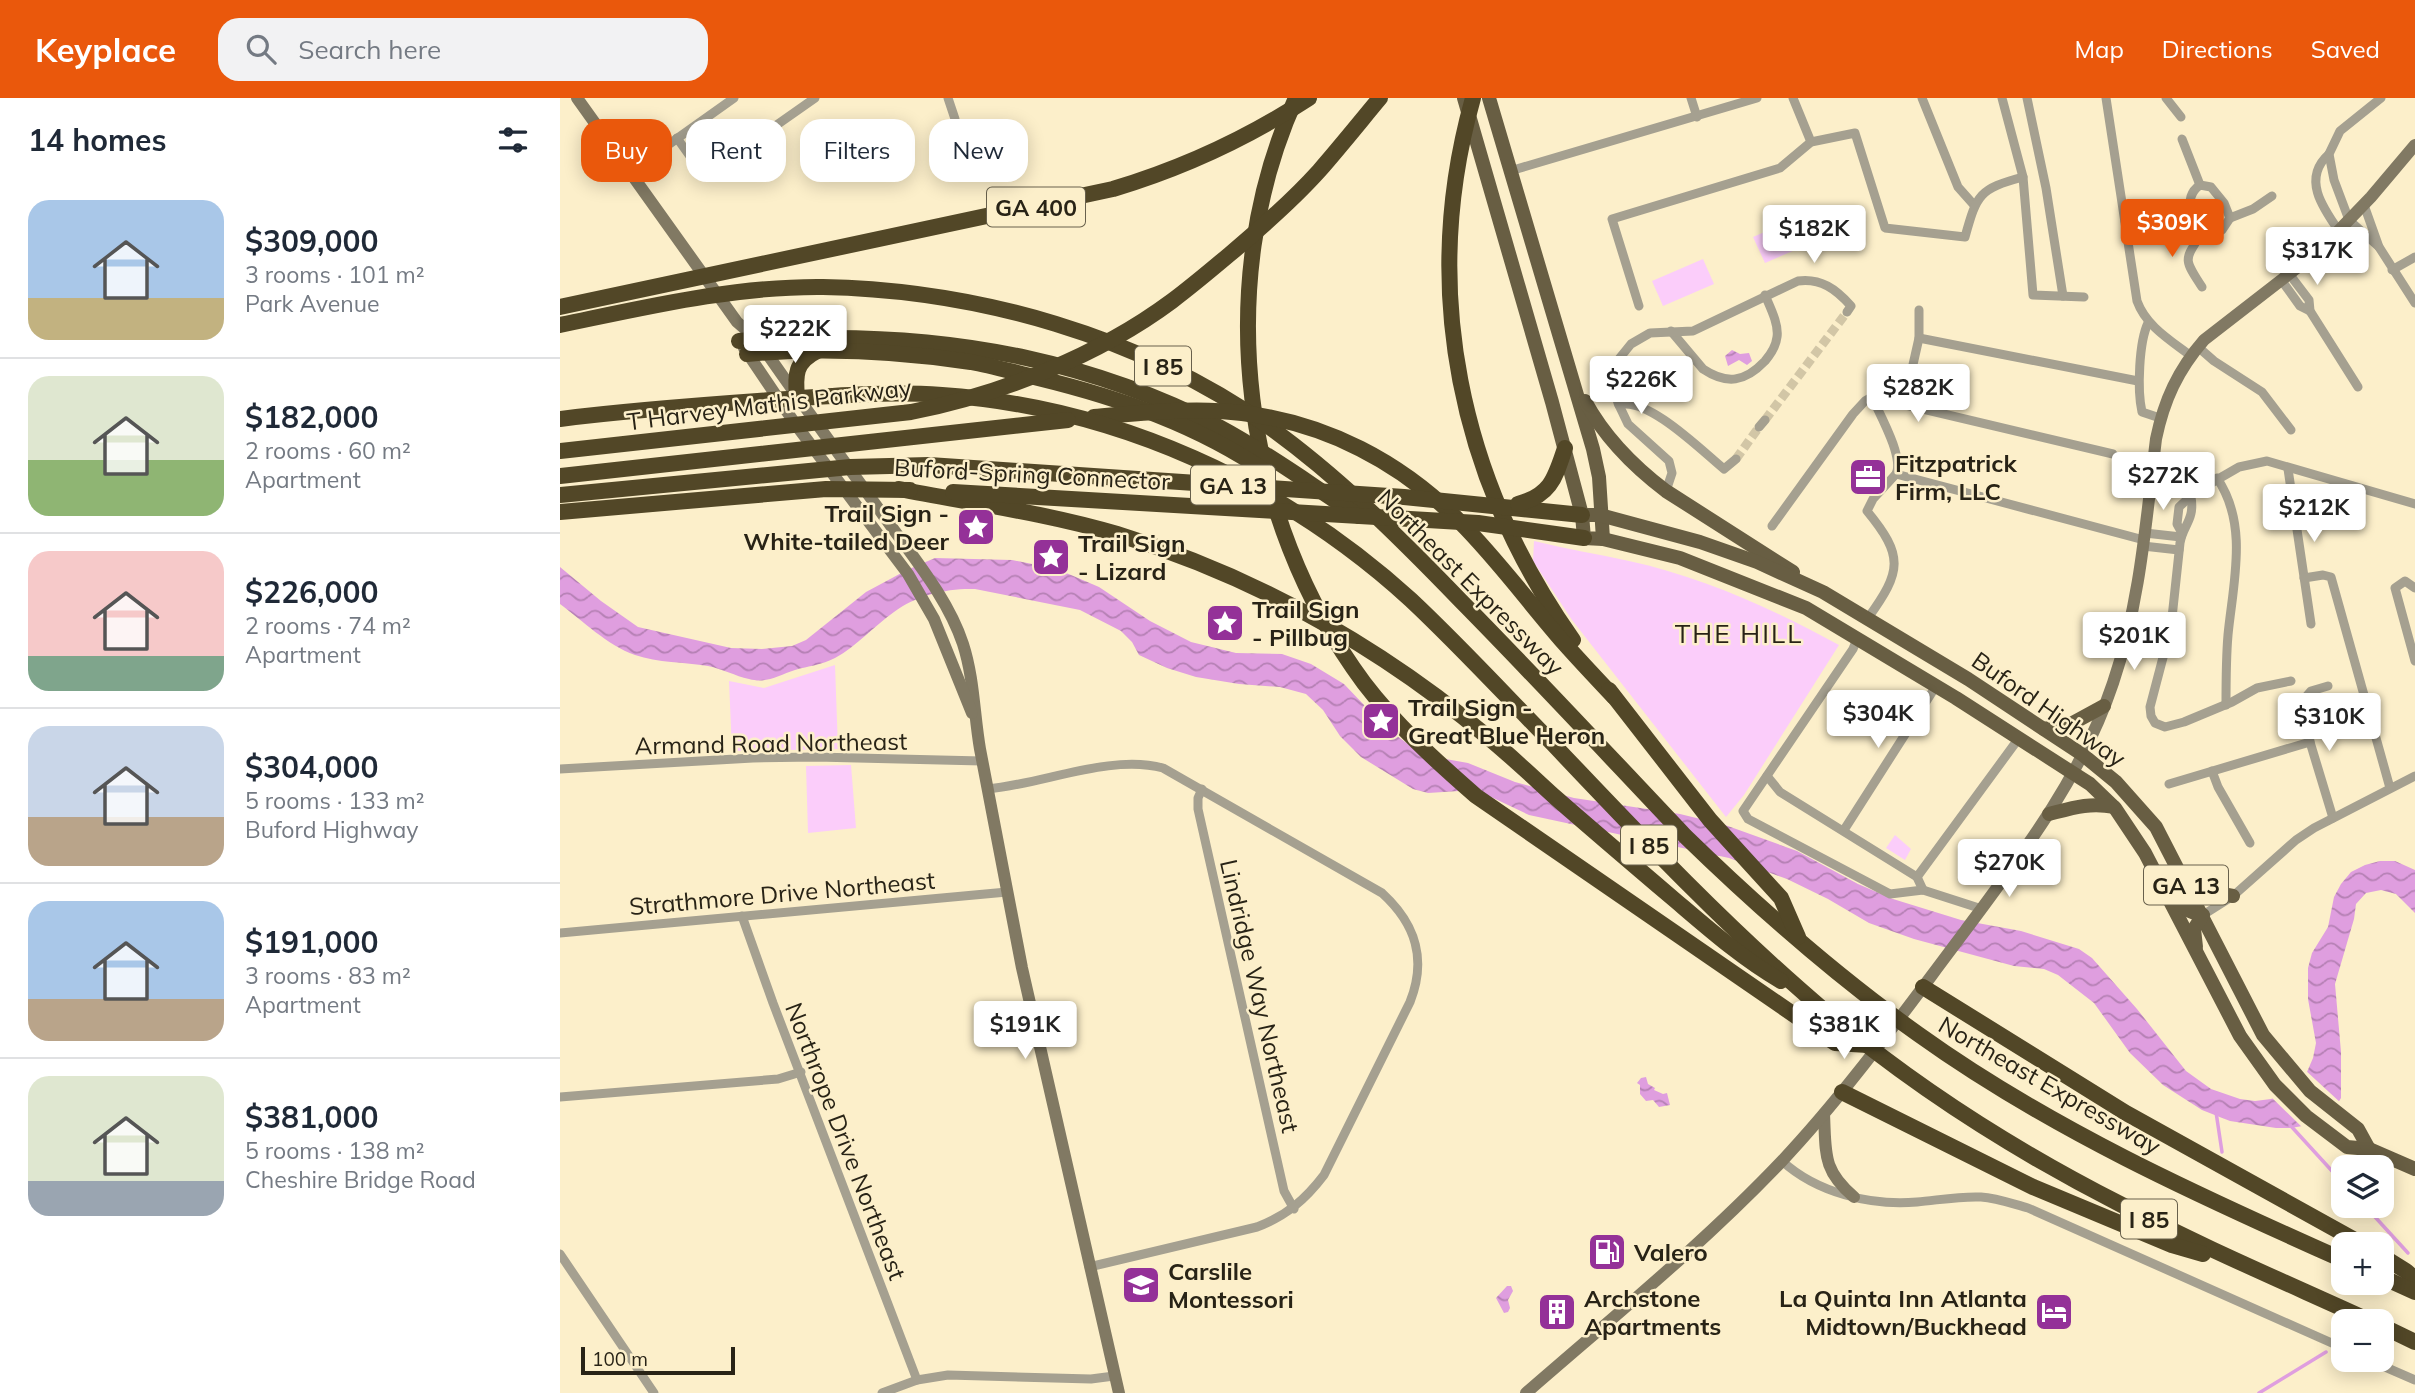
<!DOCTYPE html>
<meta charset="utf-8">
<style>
body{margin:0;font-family:Mulish,sans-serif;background:#f2f2f3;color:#1f2937;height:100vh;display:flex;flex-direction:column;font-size:26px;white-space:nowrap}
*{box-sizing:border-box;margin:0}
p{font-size:23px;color:#747a83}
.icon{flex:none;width:38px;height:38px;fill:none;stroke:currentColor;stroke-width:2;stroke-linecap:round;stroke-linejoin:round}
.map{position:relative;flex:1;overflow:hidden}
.sheet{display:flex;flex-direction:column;background:#fff;width:560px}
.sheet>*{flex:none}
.hud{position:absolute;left:21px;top:21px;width:665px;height:63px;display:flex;gap:14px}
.tools{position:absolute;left:1771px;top:1057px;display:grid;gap:14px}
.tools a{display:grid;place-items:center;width:63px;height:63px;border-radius:14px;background:#fff;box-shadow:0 4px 18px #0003;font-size:35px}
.scale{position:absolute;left:21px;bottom:18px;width:154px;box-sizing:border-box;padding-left:7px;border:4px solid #282316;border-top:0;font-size:19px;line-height:24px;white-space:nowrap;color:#282316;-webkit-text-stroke:5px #fcefca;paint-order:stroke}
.price{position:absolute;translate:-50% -60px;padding:0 16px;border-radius:7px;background:#fff;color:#222;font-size:23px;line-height:46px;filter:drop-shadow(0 2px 4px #0008)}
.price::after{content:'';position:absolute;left:50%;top:42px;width:21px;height:16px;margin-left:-10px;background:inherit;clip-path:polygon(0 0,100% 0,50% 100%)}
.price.selected{background:#ea580c;color:#fff}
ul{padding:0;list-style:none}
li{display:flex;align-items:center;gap:21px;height:175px;padding:0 28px}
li+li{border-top:2px solid #e0e1e3}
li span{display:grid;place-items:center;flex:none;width:196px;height:140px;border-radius:21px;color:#555}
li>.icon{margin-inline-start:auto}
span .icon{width:84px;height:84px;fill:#fffc;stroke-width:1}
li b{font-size:30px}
h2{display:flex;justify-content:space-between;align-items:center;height:84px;padding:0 28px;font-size:30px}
.pill{padding:0 24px;border-radius:21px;background:#fff;box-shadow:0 4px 18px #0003;font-size:24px;line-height:63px}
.pill.selected{background:#ea580c;color:#fff}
header{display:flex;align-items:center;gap:42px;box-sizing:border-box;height:98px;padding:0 35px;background:#ea580c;color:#fff}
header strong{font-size:33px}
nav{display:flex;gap:38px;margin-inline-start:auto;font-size:24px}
.search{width:490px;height:63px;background:#f2f2f3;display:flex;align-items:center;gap:18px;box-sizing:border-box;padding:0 24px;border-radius:21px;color:#747a83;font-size:26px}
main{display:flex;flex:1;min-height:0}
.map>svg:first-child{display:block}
.green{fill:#fbcdfa}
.water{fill:url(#water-waves)}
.pier{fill:#fcefca}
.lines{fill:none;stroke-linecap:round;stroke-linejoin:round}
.stream{stroke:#df9edf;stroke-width:3.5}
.street-tunnel{stroke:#d2c6a6;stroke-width:9;stroke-dasharray:9 4.5;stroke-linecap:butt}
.street{stroke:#a5a090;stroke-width:9}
.secondary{stroke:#817963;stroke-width:12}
.primary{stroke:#685e43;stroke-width:14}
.highway{stroke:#524727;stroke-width:16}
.labels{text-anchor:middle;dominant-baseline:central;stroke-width:5;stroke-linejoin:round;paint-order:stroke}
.shield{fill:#fcefca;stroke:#68604c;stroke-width:2}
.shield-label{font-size:23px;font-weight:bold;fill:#282316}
.street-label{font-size:24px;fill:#282316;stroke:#fcefca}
.poi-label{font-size:24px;font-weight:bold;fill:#282316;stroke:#fcefca;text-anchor:start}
.neighbourhood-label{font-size:26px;letter-spacing:2px;fill:#282316;stroke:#fcefca}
</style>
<header>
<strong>Keyplace</strong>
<div class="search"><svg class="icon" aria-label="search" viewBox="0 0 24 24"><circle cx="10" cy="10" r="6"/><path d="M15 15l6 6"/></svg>Search here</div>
<nav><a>Map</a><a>Directions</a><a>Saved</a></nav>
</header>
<main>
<section class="sheet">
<h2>14 homes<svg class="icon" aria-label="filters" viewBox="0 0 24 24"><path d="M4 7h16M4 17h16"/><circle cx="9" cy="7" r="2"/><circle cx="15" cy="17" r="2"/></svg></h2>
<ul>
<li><span style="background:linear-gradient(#a9c7e8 70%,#c2b280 0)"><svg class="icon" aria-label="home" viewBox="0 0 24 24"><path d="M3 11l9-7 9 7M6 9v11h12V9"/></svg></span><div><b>$309,000</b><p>3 rooms · 101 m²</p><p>Park Avenue</p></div></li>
<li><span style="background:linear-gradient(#dfe7d0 60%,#8fb573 0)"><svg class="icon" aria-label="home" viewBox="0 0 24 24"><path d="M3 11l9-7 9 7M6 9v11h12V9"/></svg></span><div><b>$182,000</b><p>2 rooms · 60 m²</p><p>Apartment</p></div></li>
<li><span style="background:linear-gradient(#f6c9c9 75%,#7fa58c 0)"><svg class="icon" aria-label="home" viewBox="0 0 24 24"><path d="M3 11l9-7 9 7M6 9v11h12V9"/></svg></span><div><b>$226,000</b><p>2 rooms · 74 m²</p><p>Apartment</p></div></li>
<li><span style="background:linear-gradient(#c9d6e8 65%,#b9a48a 0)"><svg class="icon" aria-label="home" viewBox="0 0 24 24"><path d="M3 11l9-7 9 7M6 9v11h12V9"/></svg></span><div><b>$304,000</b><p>5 rooms · 133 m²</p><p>Buford Highway</p></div></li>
<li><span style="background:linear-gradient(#a9c7e8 70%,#b9a48a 0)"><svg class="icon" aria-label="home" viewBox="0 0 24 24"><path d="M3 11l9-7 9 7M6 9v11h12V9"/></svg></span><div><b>$191,000</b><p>3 rooms · 83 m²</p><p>Apartment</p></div></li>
<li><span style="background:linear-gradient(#dfe7d0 75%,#9aa5b1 0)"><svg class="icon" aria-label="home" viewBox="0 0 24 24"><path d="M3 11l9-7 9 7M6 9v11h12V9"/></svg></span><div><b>$381,000</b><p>5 rooms · 138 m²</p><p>Cheshire Bridge Road</p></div></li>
</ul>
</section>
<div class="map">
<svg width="1855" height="1295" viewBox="0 0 1855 1295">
<defs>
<pattern id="water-waves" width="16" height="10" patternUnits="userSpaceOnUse" patternTransform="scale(1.75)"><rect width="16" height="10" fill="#df9edf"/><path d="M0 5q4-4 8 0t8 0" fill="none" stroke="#b580b4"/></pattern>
</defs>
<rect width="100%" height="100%" fill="#fcefca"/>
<g class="green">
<path d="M1246 116 1258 142 1205 165 1193 139Z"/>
<path d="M1143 161 1154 186 1103 208 1092 183Z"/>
<path d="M974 443C1006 451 1038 456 1069 463 1143 479 1213 511 1279 547L1184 697 1166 719 1012 522 973 463Z"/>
<path d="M275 567 278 651 172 653 169 583 204 590Z"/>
<path d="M291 667 296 730 248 735 246 668Z"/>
<path d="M1335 737 1351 751 1345 762 1326 750Z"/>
</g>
<g class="water">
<path d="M1172 252 1180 256 1189 255 1192 263 1187 267 1179 262 1168 268 1165 258Z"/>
<path d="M375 460 452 462 497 471 539 489 590 523 631 544 676 555 722 556 751 566 784 586 826 630 863 657 908 665 955 684 1014 700 1120 716 1165 727 1237 753 1298 786 1333 801 1401 822 1461 833 1519 851 1532 860 1577 911 1626 973 1651 991 1680 1001 1695 1003 1711 1001 1725 995 1747 974 1753 960 1756 945 1748 901V870L1752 855 1768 829 1774 799 1781 786 1791 774 1805 767 1820 763H1835L1855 772V815L1836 796 1821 792 1806 795 1796 806 1794 821 1775 886 1781 954V1000L1773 1013 1748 1027 1731 1030H1716L1670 1023 1642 1012 1603 987 1570 955 1534 905 1498 877 1484 871 1454 868 1354 841 1309 825 1268 801 1227 781 1169 760 969 717 929 698 899 693 868 695 853 691 801 659 780 638 763 612 746 596 720 589 679 586 636 579 607 570 579 557 572 544 561 533 520 512 415 491C388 490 356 497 334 514 314 528 297 548 275 560 262 567 248 568 235 572 219 577 207 586 189 581 175 578 163 571 148 568 124 564 98 565 75 557 47 547 23 523 0 506V469L41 503 78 529 171 550 202 551 232 548 246 542 306 494 347 472Z"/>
<path d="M1086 979 1088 986 1095 990 1094 992 1103 996 1107 995 1110 1007 1099 1009 1093 1002 1086 1003 1080 996V987L1077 985 1081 980Z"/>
<path d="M947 1188H951L953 1193 948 1202 950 1210 948 1214 944 1215 936 1200Z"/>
</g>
<path class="pier" d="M1744 971 1782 1006 1776 1016 1762 1025 1744 1031 1709 997 1723 992 1735 983Z"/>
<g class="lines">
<g class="stream">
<path d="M1656 1014 1662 1054"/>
<path d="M1730 1027 1783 1085"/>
<path d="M1805 1108 1848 1155"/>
<path d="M1699 1295 1766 1254"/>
</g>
<g class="street-tunnel">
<path d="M1205 322 1287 214"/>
<path d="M1176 361 1199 329"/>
</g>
<g class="street">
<path d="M388 0 395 21"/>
<path d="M1131 0 1137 19"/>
<path d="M1233 0 1251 44"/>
<path d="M1362 0 1398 89 1414 107"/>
<path d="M1442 0 1463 79 1473 197 1524 199"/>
<path d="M1467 0 1486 90 1503 198"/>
<path d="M1546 0 1577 203C1586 228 1610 242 1631 258"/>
<path d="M1606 0 1621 19"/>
<path d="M117 40 144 78 255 0"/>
<path d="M1622 41 1640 87"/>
<path d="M1769 56C1742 80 1762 109 1779 133"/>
<path d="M950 73 1197 0"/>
<path d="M70 74 174 0"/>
<path d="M1640 87 1651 89 1664 105 1670 120 1662 132 1649 137C1635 127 1620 101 1640 87Z"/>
<path d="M1804 107 1819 149 1855 205"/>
<path d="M1670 120 1693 111 1712 98"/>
<path d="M1565 123 1630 111"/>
<path d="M1819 149 1789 122 1774 82 1769 56 1780 33 1821 0"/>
<path d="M1832 172 1855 159"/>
<path d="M1730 177 1749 202 1750 213 1798 289"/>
<path d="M1722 183 1740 208 1750 213"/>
<path d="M1642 189C1622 159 1625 162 1643 133"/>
<path d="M1079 208 1052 121 1220 70 1251 44 1295 35 1325 130 1405 139C1417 96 1419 91 1463 79"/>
<path d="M1588 225C1579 244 1577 292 1582 314L1600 320"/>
<path d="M1111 233 1143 271C1167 287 1185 284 1205 263 1211 256 1216 248 1217 239 1219 226 1210 209 1205 197"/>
<path d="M1359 240 1578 283"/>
<path d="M1638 249 1654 263 1702 294 1731 332"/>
<path d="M1352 271 1359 240V212"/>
<path d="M1312 299C1320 317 1344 359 1336 376"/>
<path d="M1059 307C1087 298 1142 353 1164 371L1176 361"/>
<path d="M1199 329 1205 322"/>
<path d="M1728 371 1751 526"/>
<path d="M1657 380C1689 427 1673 485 1668 537 1666 560 1666 584 1666 607"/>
<path d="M1106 393 1112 375 1109 363 1068 326 1058 305 1052 284 1051 275 1054 267 1071 246 1090 235 1133 233 1238 183C1261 180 1276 191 1291 208L1287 214"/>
<path d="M1631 399C1635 422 1623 427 1620 445L1611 529 1590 609 1591 618 1595 625 1605 629 1624 624 1672 604 1697 590 1731 583"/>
<path d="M1212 428 1293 316 1305 303 1312 299 1553 356"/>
<path d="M1585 435 1621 439"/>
<path d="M1622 435 1617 426 1619 409 1634 395 1679 369 1707 363 1855 406"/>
<path d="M1583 448 1619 452"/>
<path d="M1744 480 1763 477 1771 479 1830 690"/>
<path d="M1855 490 1845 483 1835 490 1855 563"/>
<path d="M1308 520C1342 473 1344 458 1307 413L1313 401 1336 376 1584 442"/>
<path d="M1297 541 1293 551 1183 713 1188 721 1330 796 1363 792 1422 811"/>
<path d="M1768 588 1751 593 1745 600 1750 644 1773 720"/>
<path d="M0 671 193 660 256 659 422 663"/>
<path d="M1652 673 1658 689 1690 745"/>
<path d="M1207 678 1220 694 1357 779 1363 792"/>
<path d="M1609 686 1750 644"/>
<path d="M427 691C483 686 550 656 603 670L822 795C856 826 867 861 850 904L764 1077C745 1102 726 1118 697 1129L529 1169"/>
<path d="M642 691 638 700V711L724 1093 734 1111"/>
<path d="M1284 732 1376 588"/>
<path d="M1357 779 1459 640"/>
<path d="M1643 817 1673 798 1736 742 1754 730 1855 678"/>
<path d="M182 818 213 905 357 1282"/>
<path d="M0 835 447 794"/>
<path d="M0 999 218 981 241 974"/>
<path d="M1222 1063C1257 1095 1311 1108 1357 1104 1379 1102 1400 1098 1421 1099 1437 1100 1453 1106 1468 1110L1783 1250"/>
<path d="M0 1156 94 1295"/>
<path d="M1809 1262 1855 1282"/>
<path d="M322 1295 357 1282 388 1277 531 1281 554 1278"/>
</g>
<g class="secondary">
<path d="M17 0 177 224 197 241C240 304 286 365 331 428 357 464 389 503 403 546 414 580 414 616 420 651L462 870 559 1295"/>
<path d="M184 250 236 327 348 476 374 521 412 615"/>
<path d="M1264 1016C1266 1055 1262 1072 1294 1099"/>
<path d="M966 1295C1052 1220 1142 1147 1221 1064 1288 993 1346 911 1405 833 1463 755 1522 678 1553 585 1580 506 1586 423 1596 341 1604 302 1618 272 1644 242L1760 152 1811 99 1855 47"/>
</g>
<g class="primary">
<path d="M904 0 992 304 1022 417 1024 440 1043 441 1120 460 1246 510 1396 600 1530 686 1555 710 1585 755 1680 938 1715 987 1746 1018 1787 1049 1809 1051 1855 1071"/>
<path d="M929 0 1033 351 1039 379 1043 441"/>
<path d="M1025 303C1045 340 1073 368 1106 393L1233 474"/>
<path d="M1022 417H1040L1140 444 1197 464 1263 494 1408 581 1523 657 1556 684 1596 729 1703 937 1750 993 1798 1031 1809 1051"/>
<path d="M1484 631 1511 626 1544 608"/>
<path d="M1489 716C1512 710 1530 704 1554 709"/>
<path d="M1626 786 1646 793 1673 798"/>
<path d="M1613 796C1622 810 1627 814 1643 817L1634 831 1636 849"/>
</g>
<g class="highway">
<path d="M736 0C651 187 682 421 804 585 836 627 876 663 916 698L1275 945 1308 947"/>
<path d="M913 0C859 191 900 382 1013 542"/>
<path d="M0 209 553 91C623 70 688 40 749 0"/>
<path d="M0 227C87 209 174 188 263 189 418 192 580 238 708 328 778 378 840 440 900 502 976 579 1050 659 1125 738 1198 809 1275 877 1358 936 1489 1030 1637 1097 1783 1162"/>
<path d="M179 243C207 240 235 240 264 240 404 239 534 265 659 329 708 355 752 388 799 418"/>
<path d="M187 256C261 249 337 253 411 264 433 268 456 275 478 280 560 300 638 327 708 375"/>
<path d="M237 299C235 277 235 264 257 253"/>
<path d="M534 319C583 315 633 309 682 315 766 325 841 364 900 424 938 462 969 505 1004 545 1020 563 1037 581 1054 599"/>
<path d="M0 321C71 312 141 307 212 302 268 298 325 293 382 297 556 309 723 385 851 502 900 548 946 598 993 646 1081 739 1169 832 1266 914 1355 989 1456 1053 1560 1106 1642 1149 1727 1185 1810 1223"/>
<path d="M0 353 351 314C441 296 538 258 612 203 632 188 651 172 670 156 701 130 732 103 759 73 780 49 800 24 820 0"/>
<path d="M0 378 508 322"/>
<path d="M339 391C411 405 486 415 557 436 694 478 819 548 929 640 952 659 974 680 996 700 1036 735 1076 769 1116 803 1150 832 1183 861 1221 883"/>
<path d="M393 394 918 425 1024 440"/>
<path d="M0 397 290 369 369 367 844 399 1022 417"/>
<path d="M958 406C991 397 995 380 1005 350"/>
<path d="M0 414 266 391 350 392"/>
<path d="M1049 592 1150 722 1221 800 1238 839"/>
<path d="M1363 889 1566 1015 1802 1146"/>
<path d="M1282 994 1473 1089 1612 1147 1643 1156"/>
<path d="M1822 1158 1846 1173 1855 1181"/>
<path d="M1822 1179 1855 1194"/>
<path d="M1822 1228 1855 1244"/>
</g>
</g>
<defs>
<symbol id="office-square" viewBox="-11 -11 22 22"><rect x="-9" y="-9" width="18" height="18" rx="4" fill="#943198" stroke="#fcefca"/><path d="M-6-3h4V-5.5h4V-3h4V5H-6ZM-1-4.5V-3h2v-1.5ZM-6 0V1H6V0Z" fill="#fff"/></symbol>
<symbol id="sight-square" viewBox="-11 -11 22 22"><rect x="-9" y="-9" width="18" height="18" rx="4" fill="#943198" stroke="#fcefca"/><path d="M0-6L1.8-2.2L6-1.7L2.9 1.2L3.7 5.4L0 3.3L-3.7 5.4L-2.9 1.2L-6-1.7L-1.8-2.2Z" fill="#fff"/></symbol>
<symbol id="fuel-square" viewBox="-11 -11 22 22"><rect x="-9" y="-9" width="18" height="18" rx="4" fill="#943198" stroke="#fcefca"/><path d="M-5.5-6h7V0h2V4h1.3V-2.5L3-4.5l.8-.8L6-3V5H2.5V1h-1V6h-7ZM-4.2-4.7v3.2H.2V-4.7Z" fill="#fff"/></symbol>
<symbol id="school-square" viewBox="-11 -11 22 22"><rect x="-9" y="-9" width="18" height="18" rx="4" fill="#943198" stroke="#fcefca"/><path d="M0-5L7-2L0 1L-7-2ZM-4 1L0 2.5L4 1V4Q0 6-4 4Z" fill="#fff"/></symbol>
<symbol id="building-square" viewBox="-11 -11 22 22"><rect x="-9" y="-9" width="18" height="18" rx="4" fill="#943198" stroke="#fcefca"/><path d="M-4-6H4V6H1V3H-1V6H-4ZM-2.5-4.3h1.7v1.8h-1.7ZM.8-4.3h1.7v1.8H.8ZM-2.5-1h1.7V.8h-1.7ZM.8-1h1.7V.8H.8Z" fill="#fff"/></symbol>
<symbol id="hotel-square" viewBox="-11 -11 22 22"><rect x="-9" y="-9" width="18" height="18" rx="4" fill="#943198" stroke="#fcefca"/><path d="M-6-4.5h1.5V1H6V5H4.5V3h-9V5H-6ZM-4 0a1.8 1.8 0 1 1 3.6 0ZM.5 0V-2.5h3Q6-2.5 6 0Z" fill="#fff"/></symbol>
</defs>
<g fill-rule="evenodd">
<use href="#office-square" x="1286" y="357" width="44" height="44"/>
<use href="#sight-square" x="394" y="407" width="44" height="44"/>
<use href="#sight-square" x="469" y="437" width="44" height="44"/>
<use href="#sight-square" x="643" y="503" width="44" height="44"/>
<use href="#sight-square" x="799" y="601" width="44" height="44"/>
<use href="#fuel-square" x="1025" y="1132" width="44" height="44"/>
<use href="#school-square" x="559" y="1165" width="44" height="44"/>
<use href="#building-square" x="975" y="1192" width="44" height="44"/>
<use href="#hotel-square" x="1472" y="1192" width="44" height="44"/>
</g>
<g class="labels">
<g class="shield">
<rect x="427" y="89.5" width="98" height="39" rx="5"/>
<rect x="575" y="248.5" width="56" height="39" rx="5"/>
<rect x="631" y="367.5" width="84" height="39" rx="5"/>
<rect x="1061" y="727.5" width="56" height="39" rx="5"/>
<rect x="1584" y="767.5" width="84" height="39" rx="5"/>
<rect x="1561" y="1101.5" width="56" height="39" rx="5"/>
</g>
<g class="shield-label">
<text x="476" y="109">GA 400</text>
<text x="603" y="268">I 85</text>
<text x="673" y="387">GA 13</text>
<text x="1089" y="747">I 85</text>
<text x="1626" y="787">GA 13</text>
<text x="1589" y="1121">I 85</text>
</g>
<g class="street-label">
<text transform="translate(209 306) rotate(-7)">T Harvey Mathis Parkway</text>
<text transform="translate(472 376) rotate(3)">Buford-Spring Connector</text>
<text transform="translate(911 484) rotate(45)">Northeast Expressway</text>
<text transform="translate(1489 611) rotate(35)">Buford Highway</text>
<text transform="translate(211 645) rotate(-1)">Armand Road Northeast</text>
<text transform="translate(222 795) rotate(-5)">Strathmore Drive Northeast</text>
<text transform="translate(700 898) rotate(77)">Lindridge Way Northeast</text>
<text transform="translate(1490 987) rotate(30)">Northeast Expressway</text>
<text transform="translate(286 1043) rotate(69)">Northrope Drive Northeast</text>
</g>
<g class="poi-label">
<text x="1335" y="365">Fitzpatrick<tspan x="1335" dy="28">Firm, LLC</tspan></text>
<text x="389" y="415" text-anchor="end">Trail Sign -<tspan x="389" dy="28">White-tailed Deer</tspan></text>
<text x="518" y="445">Trail Sign<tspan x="518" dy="28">- Lizard</tspan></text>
<text x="692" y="511">Trail Sign<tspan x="692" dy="28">- Pillbug</tspan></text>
<text x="848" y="609">Trail Sign -<tspan x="848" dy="28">Great Blue Heron</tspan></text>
<text x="1074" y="1154">Valero</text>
<text x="608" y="1173">Carslile<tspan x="608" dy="28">Montessori</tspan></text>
<text x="1024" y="1200">Archstone<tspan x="1024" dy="28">Apartments</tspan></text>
<text x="1467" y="1200" text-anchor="end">La Quinta Inn Atlanta<tspan x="1467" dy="28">Midtown/Buckhead</tspan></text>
</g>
<g class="neighbourhood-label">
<text x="1179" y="535">THE HILL</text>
</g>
</g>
</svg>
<div class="tools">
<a><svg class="icon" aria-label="layers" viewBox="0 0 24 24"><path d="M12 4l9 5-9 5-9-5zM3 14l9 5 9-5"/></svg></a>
<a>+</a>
<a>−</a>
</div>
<div class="scale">100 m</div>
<b class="price selected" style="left:1612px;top:161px">$309K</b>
<b class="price" style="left:1254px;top:167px">$182K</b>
<b class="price" style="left:1757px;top:189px">$317K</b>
<b class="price" style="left:235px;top:267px">$222K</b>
<b class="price" style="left:1081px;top:318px">$226K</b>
<b class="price" style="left:1358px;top:326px">$282K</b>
<b class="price" style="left:1603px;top:414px">$272K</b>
<b class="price" style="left:1754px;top:446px">$212K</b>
<b class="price" style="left:1574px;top:574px">$201K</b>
<b class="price" style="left:1318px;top:652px">$304K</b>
<b class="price" style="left:1769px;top:655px">$310K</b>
<b class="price" style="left:1449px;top:801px">$270K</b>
<b class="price" style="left:465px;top:963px">$191K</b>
<b class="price" style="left:1284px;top:963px">$381K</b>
<div class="hud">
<a class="pill selected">Buy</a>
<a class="pill">Rent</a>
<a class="pill">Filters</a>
<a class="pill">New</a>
</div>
</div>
</main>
